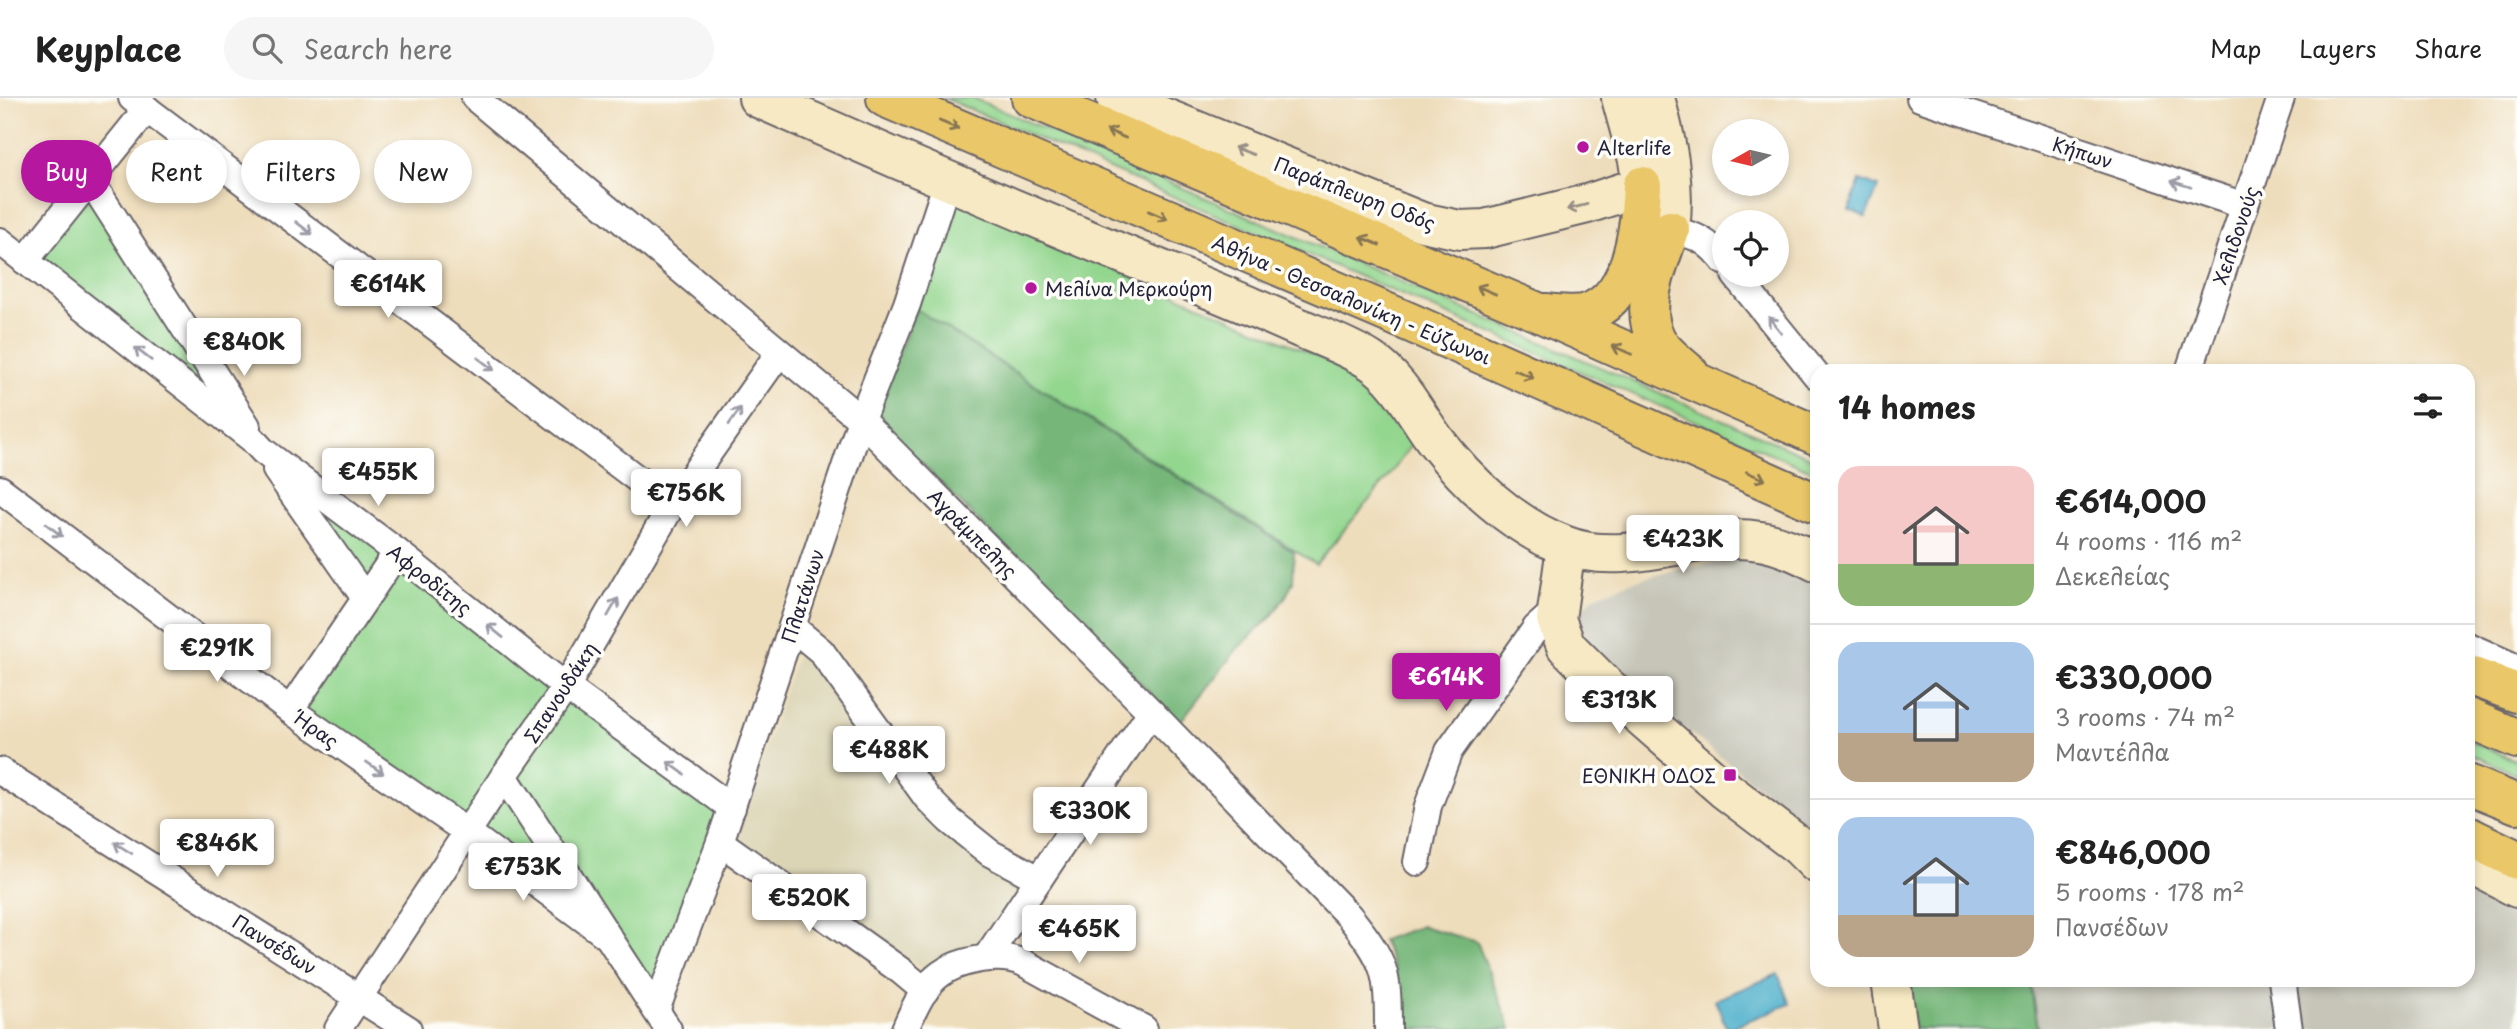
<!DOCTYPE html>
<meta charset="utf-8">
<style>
body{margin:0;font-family:"Playpen Sans",sans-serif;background:#f6f6f6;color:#222;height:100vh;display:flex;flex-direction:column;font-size:26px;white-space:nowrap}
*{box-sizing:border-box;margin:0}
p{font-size:23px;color:#767676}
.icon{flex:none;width:38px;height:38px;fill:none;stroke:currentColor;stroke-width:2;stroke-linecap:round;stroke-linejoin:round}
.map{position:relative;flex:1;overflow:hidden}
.panel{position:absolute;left:1810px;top:266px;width:665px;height:623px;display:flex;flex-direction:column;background:#fff;border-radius:21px;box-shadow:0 4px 10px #0003}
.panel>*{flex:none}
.hud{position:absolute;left:21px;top:42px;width:665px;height:63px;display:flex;gap:14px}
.needle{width:46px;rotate:262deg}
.controls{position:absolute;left:1712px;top:21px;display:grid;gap:14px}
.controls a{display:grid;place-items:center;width:77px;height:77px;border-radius:50%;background:#fff;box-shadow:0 4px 10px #0003;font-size:35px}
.price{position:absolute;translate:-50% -60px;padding:0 16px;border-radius:7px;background:#fff;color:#222;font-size:23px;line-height:46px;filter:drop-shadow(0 2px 4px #0008)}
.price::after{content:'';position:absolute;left:50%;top:42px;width:21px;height:16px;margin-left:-10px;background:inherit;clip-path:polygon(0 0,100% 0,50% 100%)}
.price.active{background:#b5179e;color:#fff}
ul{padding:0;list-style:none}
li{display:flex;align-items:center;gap:21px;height:175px;padding:0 28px}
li+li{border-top:2px solid #e0e0e0}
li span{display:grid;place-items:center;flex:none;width:196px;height:140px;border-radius:21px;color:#555}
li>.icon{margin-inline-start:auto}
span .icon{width:84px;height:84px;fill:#fffc;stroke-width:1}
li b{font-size:30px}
h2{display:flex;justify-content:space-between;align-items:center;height:84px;padding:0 28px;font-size:30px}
.tag{padding:0 24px;border-radius:32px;background:#fff;box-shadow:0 4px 10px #0003;font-size:24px;line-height:63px}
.tag.active{background:#b5179e;color:#fff}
header{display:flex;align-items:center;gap:42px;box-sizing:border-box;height:98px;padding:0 35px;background:#fff;border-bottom:2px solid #e0e0e0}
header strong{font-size:33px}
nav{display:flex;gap:38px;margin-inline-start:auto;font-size:24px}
.search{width:490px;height:63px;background:#f6f6f6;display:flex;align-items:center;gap:18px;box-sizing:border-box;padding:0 24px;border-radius:38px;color:#767676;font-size:26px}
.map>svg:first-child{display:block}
.built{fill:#dbd4b5}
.industrial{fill:#c6c5b8}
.green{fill:#93d68e;stroke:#5a7c64;stroke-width:2}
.forest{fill:#76b779;stroke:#4c6c5a;stroke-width:2}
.water{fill:#4cafcb;stroke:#376883;stroke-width:2}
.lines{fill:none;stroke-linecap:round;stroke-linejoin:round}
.minor-casing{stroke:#696368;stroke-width:30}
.secondary-casing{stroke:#696368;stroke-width:42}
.motorway-casing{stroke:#696368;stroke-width:42}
.minor{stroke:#fff;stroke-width:26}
.secondary{stroke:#f7e9c3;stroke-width:38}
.motorway{stroke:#eac769;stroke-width:38}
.oneway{stroke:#867452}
.oneway2{stroke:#978f86}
.oneway3{stroke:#9c9ca7}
.poi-dot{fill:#b5179e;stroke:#fdfcf7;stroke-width:2.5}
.labels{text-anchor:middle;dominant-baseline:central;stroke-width:7;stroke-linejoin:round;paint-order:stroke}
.poi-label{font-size:19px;fill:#22223b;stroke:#fdfcf7;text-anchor:start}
.street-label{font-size:19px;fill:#22223b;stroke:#fdfcf7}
</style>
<header>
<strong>Keyplace</strong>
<div class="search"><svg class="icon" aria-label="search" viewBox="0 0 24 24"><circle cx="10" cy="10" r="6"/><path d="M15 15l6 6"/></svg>Search here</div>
<nav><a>Map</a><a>Layers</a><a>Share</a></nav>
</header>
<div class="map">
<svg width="2517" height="931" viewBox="0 0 2517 931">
<rect width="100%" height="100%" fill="#fdfcf7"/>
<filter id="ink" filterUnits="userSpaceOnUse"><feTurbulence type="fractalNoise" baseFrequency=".0143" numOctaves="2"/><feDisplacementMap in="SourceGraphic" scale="14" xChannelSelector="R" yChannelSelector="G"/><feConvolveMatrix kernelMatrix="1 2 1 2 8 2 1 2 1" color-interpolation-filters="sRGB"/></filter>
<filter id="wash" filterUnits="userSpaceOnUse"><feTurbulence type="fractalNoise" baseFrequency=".00686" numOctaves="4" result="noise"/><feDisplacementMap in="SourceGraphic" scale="28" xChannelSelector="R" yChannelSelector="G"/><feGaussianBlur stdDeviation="1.57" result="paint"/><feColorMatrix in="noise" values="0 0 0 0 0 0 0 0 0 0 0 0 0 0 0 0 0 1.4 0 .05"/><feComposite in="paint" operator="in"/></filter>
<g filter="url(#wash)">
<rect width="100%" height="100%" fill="#edb"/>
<path class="built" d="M800 548 818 560 876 646 1026 783 974 854 931 870 922 871 736 741Z"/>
<g class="industrial">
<path d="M1750 459 1768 461 1816 485V734L1590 556 1579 513 1595 498 1633 483 1676 472Z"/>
<path d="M2468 781 2517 809V931H2038L2031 882H2468Z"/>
</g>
<g class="green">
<path d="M944 0H973L1816 362V375Z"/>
<path d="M90 82 252 341 25 163Z"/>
<path d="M952 101 1369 280 1415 341 1391 376 1316 466 916 211Z"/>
<path d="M263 353 732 710 662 889 290 612 365 500Z"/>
<path d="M2468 642 2517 663V676L2468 655Z"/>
</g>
<g class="forest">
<path d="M916 211 1294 454 1293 483 1286 498 1271 519 1238 550 1179 625C1080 519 973 422 874 316Z"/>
<path d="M1422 828 1477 844 1511 931H1400C1400 891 1400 878 1382 842Z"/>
<path d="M1909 882H2031L2038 931H1914Z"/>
</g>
<g class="water">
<path d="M1860 82 1878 89 1866 119 1849 112Z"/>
<path d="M1778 876 1790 906 1727 931 1715 902Z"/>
</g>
</g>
<g filter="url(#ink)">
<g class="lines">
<defs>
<g id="minor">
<path d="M132 0 672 407"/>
<path d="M475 0 861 322 1151 614 1349 818C1386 864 1388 873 1388 931"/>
<path d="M1920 0 2245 108"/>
<path d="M90 82 247 328"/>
<path d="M1670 132C1696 137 1707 142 1724 163"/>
<path d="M0 143 252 341 263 353 397 454 566 589 732 710"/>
<path d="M25 163 147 11"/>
<path d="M1735 177 1816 277"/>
<path d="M2189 273 2281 0"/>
<path d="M276 372 365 500"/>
<path d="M0 391 290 612 467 734 607 838"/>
<path d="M792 529 821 553 927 700 949 722 990 755 1039 781"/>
<path d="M2468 548 2517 570"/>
<path d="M290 612 397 454"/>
<path d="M0 673 408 931"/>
<path d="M504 678 668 931"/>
<path d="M720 744 901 873 925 893"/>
<path d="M1417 764 1428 708 1449 653 1536 530 1556 512"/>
<path d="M986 860 1151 614"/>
<path d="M2282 882 2289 931"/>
<path d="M656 912 720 744 861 322 907 206 947 84"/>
<path d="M338 931 504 678 566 589 672 407 779 255"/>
<path d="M905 931C923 890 934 868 981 861 995 859 1011 859 1024 865L1144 931"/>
</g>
<g id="secondary">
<path d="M758 0C886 57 1015 112 1145 165 1197 186 1249 207 1300 230 1324 240 1349 249 1371 263 1399 281 1415 315 1435 342 1467 384 1513 428 1564 447 1626 472 1696 432 1760 443 1780 446 1799 455 1816 464"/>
<path d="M1116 0 1422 124 1460 132 1485 131 1587 106 1642 88 1638 62 1621 0"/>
<path d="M1655 0C1667 45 1676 85 1670 132"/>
<path d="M1566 449 1556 521 1566 548 1604 586 1724 691 1799 748 1816 765"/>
<path d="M2468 764 2517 790"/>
<path d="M1891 882 1898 931"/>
</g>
<g id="motorway">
<path d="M886 0 1409 224 1816 405"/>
<path d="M1031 0 1540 215 1816 337"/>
<path d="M1670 132C1660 163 1639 207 1655 239 1661 253 1678 265 1689 275"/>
<path d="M1546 215C1558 216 1573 218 1584 216 1633 203 1640 129 1642 88"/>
<path d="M2468 577 2517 595"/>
<path d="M2468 620 2517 641"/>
<path d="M2468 686 2517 706"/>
<path d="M2468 738 2517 762"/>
</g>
</defs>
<use href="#minor" class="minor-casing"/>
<use href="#secondary" class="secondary-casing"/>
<use href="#motorway" class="motorway-casing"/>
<use href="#minor" class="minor"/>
<use href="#secondary" class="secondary"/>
<use href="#motorway" class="motorway"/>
</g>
<defs><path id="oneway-shaft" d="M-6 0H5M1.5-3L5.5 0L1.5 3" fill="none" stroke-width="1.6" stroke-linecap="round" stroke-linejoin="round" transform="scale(1.75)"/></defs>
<g class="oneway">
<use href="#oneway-shaft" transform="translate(949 27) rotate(23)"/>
<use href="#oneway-shaft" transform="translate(1116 36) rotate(-157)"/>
<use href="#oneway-shaft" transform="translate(1158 117) rotate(23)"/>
<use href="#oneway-shaft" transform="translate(1370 143) rotate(-157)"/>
<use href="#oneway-shaft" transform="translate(1486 192) rotate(-157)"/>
<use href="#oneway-shaft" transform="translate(1622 252) rotate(-156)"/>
<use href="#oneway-shaft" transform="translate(1524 276) rotate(24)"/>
<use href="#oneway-shaft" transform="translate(1756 378) rotate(24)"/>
</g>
<g class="oneway2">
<use href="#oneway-shaft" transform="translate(1244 53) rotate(-159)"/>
<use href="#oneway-shaft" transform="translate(1577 109) rotate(166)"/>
</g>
<g class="oneway3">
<use href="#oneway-shaft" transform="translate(2181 86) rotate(-162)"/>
<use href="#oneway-shaft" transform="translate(304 130) rotate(37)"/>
<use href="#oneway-shaft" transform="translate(1775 227) rotate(-129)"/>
<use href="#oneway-shaft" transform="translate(143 256) rotate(-142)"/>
<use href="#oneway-shaft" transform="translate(486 266) rotate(37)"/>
<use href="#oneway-shaft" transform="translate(735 318) rotate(-55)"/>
<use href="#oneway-shaft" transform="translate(54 432) rotate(37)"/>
<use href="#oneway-shaft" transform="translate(613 509) rotate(-60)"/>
<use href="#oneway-shaft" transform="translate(495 533) rotate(-141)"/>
<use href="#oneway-shaft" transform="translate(375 670) rotate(35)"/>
<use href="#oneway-shaft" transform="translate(676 670) rotate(-144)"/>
<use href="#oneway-shaft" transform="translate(123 750) rotate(-148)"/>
</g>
</g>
<g class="poi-dot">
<circle cx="1583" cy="49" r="7"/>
<circle cx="1031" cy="190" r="7"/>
<rect x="1723" y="670" width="14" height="14" rx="3.5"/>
</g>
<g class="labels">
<g class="poi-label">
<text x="1597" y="49">Alterlife</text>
<text x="1045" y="190">Μελίνα Μερκούρη</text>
<text x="1716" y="677" text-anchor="end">ΕΘΝΙΚΗ ΟΔΟΣ</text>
</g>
<g class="street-label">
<text transform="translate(2083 54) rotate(18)">Κήπων</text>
<text transform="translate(1355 95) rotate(21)">Παράπλευρη Οδός</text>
<text transform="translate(2235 137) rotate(-71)">Χελιδονούς</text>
<text transform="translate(1352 201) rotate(23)">Αθήνα - Θεσσαλονίκη - Εύζωνοι</text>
<text transform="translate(973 435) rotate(45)">Αγράμπελης</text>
<text transform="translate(430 481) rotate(38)">Αφροδίτης</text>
<text transform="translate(802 498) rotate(-72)">Πλατάνων</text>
<text transform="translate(560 594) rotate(-57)">Σπανουδάκη</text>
<text transform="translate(317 631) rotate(35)">Ήρας</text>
<text transform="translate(275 846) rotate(32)">Πανσέδων</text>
</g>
</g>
</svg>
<div class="controls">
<a><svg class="needle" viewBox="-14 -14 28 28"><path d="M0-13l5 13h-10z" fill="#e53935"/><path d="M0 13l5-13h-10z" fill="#767676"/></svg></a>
<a><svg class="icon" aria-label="locate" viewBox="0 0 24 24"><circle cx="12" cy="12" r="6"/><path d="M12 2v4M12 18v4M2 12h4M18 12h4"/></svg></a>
</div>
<b class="price" style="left:388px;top:222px">€614K</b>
<b class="price" style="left:244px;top:280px">€840K</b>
<b class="price" style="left:378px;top:410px">€455K</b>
<b class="price" style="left:686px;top:431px">€756K</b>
<b class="price" style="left:1683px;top:477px">€423K</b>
<b class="price" style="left:217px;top:586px">€291K</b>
<b class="price active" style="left:1446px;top:615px">€614K</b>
<b class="price" style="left:1619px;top:638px">€313K</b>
<b class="price" style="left:889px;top:688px">€488K</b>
<b class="price" style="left:1090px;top:749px">€330K</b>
<b class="price" style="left:217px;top:781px">€846K</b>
<b class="price" style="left:523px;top:805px">€753K</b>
<b class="price" style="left:809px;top:836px">€520K</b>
<b class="price" style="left:1079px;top:867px">€465K</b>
<div class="hud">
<a class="tag active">Buy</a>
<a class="tag">Rent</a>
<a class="tag">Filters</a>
<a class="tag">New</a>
</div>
<section class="panel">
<h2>14 homes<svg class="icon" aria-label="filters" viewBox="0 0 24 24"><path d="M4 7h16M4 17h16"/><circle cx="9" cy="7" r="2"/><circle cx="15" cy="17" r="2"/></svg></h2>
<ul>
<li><span style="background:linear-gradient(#f6c9c9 70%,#8fb573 0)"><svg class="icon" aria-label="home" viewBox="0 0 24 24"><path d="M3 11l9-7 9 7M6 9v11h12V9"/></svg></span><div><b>€614,000</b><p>4 rooms · 116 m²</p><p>Δεκελείας</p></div></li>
<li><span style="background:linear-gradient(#a9c7e8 65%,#b9a48a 0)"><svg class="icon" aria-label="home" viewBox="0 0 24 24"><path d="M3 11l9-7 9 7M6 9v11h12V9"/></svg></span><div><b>€330,000</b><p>3 rooms · 74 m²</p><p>Μαντέλλα</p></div></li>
<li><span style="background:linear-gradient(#a9c7e8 70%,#b9a48a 0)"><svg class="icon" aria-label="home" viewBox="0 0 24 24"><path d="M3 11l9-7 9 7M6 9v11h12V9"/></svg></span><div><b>€846,000</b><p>5 rooms · 178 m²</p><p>Πανσέδων</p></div></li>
</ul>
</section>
</div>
